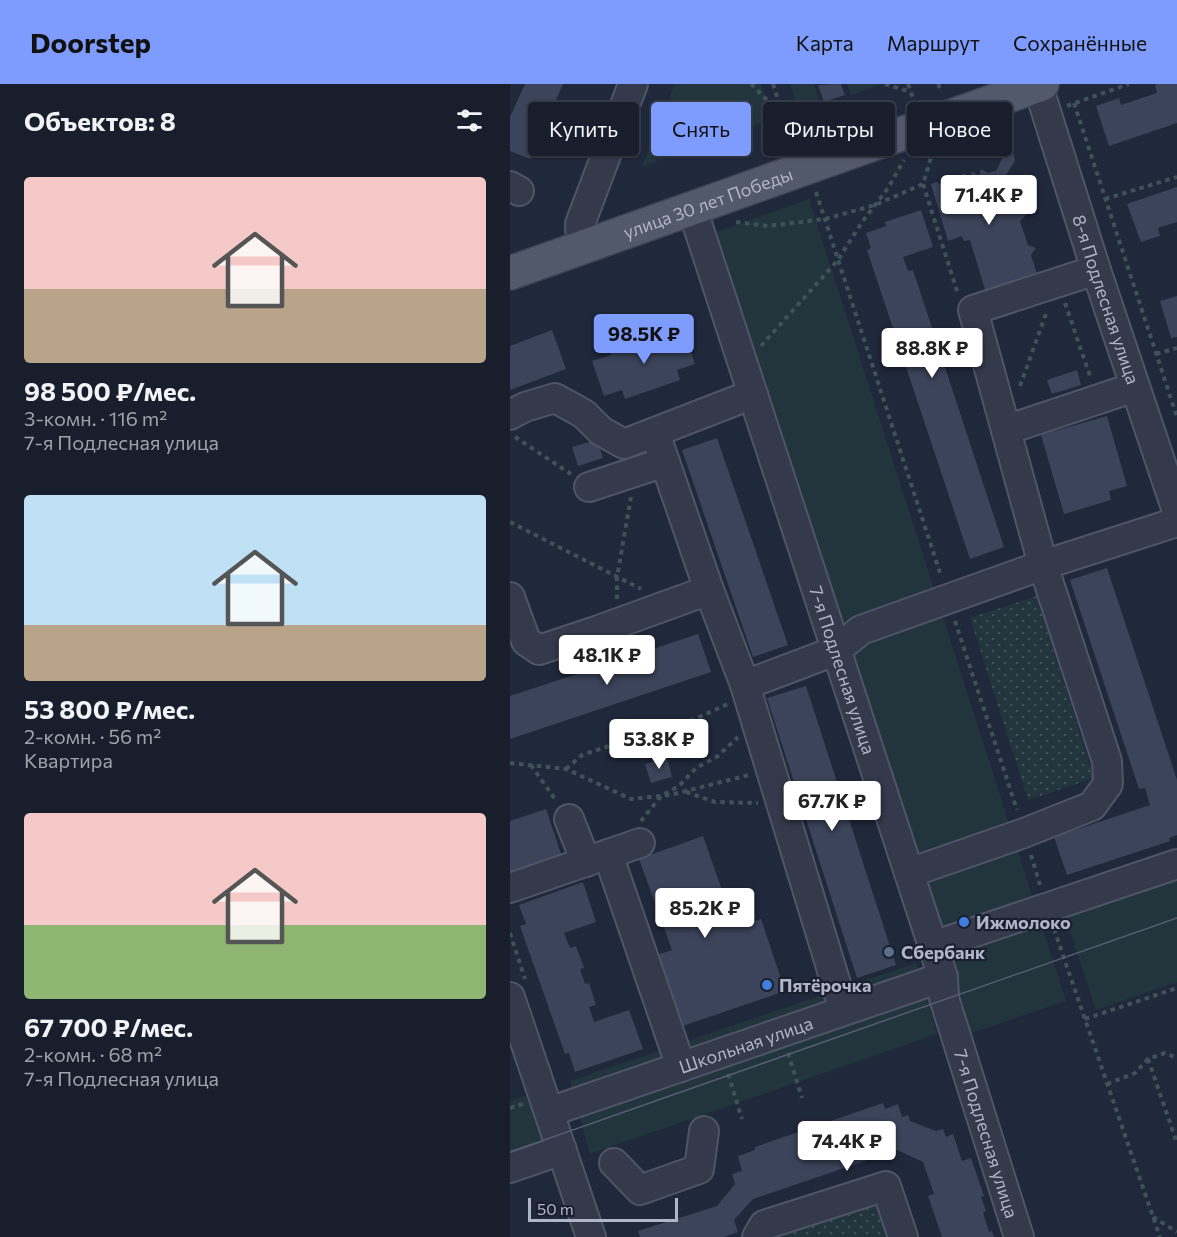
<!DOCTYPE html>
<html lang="ru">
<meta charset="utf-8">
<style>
body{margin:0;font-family:Commissioner,sans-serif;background:#212734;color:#f1f3f6;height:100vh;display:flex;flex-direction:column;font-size:22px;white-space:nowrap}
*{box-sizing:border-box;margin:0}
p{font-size:20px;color:#9fa2a9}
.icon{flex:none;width:33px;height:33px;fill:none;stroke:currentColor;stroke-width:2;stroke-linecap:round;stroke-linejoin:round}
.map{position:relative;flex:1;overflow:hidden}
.panel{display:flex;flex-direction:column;background:#181e2c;width:510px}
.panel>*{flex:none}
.top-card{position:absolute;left:18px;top:18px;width:558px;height:54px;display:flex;gap:12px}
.scale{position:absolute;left:18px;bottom:15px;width:150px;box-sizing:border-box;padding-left:6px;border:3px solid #afb5c7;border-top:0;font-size:16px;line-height:21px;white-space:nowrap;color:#afb5c7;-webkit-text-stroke:4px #1a1f30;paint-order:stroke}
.price{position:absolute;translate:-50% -51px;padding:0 14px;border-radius:6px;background:#fff;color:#222;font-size:20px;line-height:39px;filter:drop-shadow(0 2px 3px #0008)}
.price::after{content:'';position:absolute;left:50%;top:36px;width:18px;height:14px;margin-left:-9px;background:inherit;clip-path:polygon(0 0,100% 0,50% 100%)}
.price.active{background:#7e9cfd;color:#111}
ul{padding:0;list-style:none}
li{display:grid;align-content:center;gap:12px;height:318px;padding:0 24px}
li span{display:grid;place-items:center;height:186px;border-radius:6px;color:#555}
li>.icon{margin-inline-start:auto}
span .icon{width:108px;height:108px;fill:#fffc;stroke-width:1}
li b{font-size:26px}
h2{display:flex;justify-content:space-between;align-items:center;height:72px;padding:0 24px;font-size:26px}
.chip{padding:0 21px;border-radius:6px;background:#181e2c;box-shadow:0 2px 4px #0004,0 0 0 2px #363c48;font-size:21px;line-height:54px}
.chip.active{background:#7e9cfd;color:#111}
header{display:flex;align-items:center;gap:36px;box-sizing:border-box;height:84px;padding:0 30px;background:#7e9cfd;color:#111}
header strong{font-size:28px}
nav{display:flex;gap:33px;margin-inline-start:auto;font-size:21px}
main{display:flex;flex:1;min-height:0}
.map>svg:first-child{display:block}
.grass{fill:#22353c}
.park{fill:url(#park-dots)}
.building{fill:#3c445b}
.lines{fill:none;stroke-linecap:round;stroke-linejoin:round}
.minor-casing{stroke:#4f5566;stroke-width:32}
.major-casing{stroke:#3e4354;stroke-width:36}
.path{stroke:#405259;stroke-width:4;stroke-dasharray:4.5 4.5;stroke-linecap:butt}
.minor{stroke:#343a4b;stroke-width:28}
.major{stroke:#52596b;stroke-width:33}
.tram{stroke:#565d72;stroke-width:1.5}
.shop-dot{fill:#3f7fe0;stroke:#1a1f30;stroke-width:2}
.service-dot{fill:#5c6f8a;stroke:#1a1f30;stroke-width:2}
.labels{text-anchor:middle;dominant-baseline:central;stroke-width:4.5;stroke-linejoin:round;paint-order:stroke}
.street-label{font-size:18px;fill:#afb5c7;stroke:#1a1f30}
.poi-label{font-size:18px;font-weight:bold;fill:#afb5c7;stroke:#1a1f30;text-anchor:start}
</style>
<header>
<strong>Doorstep</strong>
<nav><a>Карта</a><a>Маршрут</a><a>Сохранённые</a></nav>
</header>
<main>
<section class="panel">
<h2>Объектов: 8<svg class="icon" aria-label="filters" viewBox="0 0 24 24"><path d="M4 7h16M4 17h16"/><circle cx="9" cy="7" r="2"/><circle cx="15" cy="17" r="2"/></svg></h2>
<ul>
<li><span style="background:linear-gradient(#f6c9c9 60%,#b9a48a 0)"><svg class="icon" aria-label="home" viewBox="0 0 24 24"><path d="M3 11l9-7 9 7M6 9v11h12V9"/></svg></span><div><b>98 500 ₽/мес.</b><p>3-комн. · 116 m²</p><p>7-я Подлесная улица</p></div></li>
<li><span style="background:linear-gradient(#bfe0f5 70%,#b9a48a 0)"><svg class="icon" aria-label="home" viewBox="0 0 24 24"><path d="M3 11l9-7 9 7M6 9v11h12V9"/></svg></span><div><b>53 800 ₽/мес.</b><p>2-комн. · 56 m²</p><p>Квартира</p></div></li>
<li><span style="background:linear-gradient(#f6c9c9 60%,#8fb573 0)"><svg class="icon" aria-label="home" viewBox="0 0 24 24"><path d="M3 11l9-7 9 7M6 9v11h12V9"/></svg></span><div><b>67 700 ₽/мес.</b><p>2-комн. · 68 m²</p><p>7-я Подлесная улица</p></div></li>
</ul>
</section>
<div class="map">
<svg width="667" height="1153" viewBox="0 0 667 1153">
<defs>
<pattern id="park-dots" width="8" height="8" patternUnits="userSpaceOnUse" patternTransform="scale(1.5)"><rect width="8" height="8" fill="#22353c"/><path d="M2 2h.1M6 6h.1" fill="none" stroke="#405057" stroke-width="1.8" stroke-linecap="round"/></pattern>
</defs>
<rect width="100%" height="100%" fill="#20283b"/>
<g class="grass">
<path d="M165 0H251L263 35 132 83Z"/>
<path d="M280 0H304L310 20 289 28Z"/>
<path d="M337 0H371L341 11Z"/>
<path d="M299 115 556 917 461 949 204 149Z"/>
<path d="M667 771V898L586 926 548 811Z"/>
<path d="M406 879 427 950 80 1070 60 997Z"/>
<path d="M17 1011 43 1086 0 1101V1017Z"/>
</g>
<g class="park">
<path d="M526 512 584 694 518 716 460 534Z"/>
<path d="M368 1115 380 1153H264L268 1148Z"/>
</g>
<g class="building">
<path d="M15 0H53L20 75 0 67V33Z"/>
<path d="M331 0 335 11 314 18 308 1Z"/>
<path d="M648 0H667V39L599 62 586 22 609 14 611 21 647 9 645 1Z"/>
<path d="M503 69 505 77 496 91 499 102 507 105 502 111 510 113 505 119 513 121 507 128 517 130 510 137 518 161 526 164 521 171 529 196 477 212 460 156 454 157 452 152 438 157 421 100 427 98 433 102 441 100 444 92 451 97 453 89 461 94 462 87 469 92 471 85 478 89 486 87 494 71Z"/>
<path d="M667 103V138L648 144 650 152 631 158 617 120Z"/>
<path d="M411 126 423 163 393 173 398 187 403 186 494 463 460 475 357 166 361 164 356 149 376 142 375 138Z"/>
<path d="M667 212V253L661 254 650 217Z"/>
<path d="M42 246 56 285 0 306V262Z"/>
<path d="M156 247 158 253 174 247 185 280 167 286 170 296 115 315 112 306 94 312 82 277 101 271 99 266Z"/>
<path d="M567 286 571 301 542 310 537 296Z"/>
<path d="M597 332 617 402 599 407 601 416 554 430 531 351Z"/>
<path d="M207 354 278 561 243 573 172 366Z"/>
<path d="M87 356 93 374 68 382 62 363Z"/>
<path d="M597 484 667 696V751L659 754 660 757 557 791 544 753 640 721 635 704 629 705 560 496Z"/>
<path d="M188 550 201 588 0 655V612Z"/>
<path d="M296 602 386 881 347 894 257 614Z"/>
<path d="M157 674 162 693 141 699 135 680Z"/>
<path d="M36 725 53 776 0 794V737Z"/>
<path d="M193 752 225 843 251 835 275 907 167 944 143 872 162 866 129 775Z"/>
<path d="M73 798 86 838 54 849 60 864 66 862 74 884 70 885 75 900 79 899 86 921 79 923 84 938 119 926 133 965 65 988 59 969 55 970 10 842 16 840 9 821Z"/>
<path d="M373 1019 375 1025 388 1020 392 1033 398 1031 400 1037 426 1047 433 1045 436 1053 443 1050 452 1077 461 1074 474 1112 471 1113 476 1127 473 1128 479 1148 482 1147 484 1153H432L418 1112 424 1110 413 1078 387 1066 243 1115 224 1136 228 1148 214 1153H130L128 1147 207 1122 225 1100 222 1090 232 1087 228 1072 245 1066V1063Z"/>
</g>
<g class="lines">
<defs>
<g id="minor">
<path id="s1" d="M528 2 586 186 667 427"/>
<path d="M0 102 9 107"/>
<path id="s2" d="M182 124 433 893 434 914 509 1153"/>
<path d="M71 163 70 140 123 0"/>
<path d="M0 331 15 323 45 314 74 330 91 347 114 360 243 310"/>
<path d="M496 346 625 303"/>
<path d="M145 349 199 506"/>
<path d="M79 403 155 378"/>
<path d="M0 513 16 557 29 566 86 547 199 506 235 601 334 926"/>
<path d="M235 601 325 567 351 546 533 481 667 438"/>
<path d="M59 735 76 778"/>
<path d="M98 770 171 983"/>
<path d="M399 789 514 749 582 722 598 700 597 677 533 481 463 226 586 186"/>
<path d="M0 804 130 759"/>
<path d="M423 862 667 780"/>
<path d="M0 913 81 1153"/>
<path id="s3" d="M39 1028 433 893"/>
<path d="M104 1079 130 1106 189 1085 194 1047"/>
<path d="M0 1084 52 1066"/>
<path d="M247 1153 254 1141 376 1102 393 1153"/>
</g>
<g id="major">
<path id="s4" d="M0 189 532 0"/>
</g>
</defs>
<use href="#minor" class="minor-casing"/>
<use href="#major" class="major-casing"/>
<g class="path">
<path d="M241 0 272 31"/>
<path d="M263 0 282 60"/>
<path d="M375 0 401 8"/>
<path d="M398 0 404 17"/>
<path d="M428 0 431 7"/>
<path d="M564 19 667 333"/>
<path d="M557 22 619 0"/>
<path d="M413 100 448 210"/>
<path d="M306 108 431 492"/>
<path d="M595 115 667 93"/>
<path d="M226 138 258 142 315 135 365 121 413 100 423 67"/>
<path d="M555 219 581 295"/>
<path d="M251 262 328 176 352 138 378 104 394 76"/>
<path d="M646 270 667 264"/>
<path d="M510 302 537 227"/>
<path d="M5 353 61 390"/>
<path d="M0 438 131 505"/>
<path d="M107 515V493L121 413"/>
<path d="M445 537 507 726"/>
<path d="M0 679 56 685 121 715 160 711 239 691"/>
<path d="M21 681 47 718"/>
<path d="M56 685 72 671 132 651 165 644 218 620"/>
<path d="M176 708 205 718 248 719"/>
<path d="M131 737 151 712 169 702 186 684 208 672 228 653"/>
<path d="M521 771 530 801"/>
<path d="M544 845 650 1153"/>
<path d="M0 849 15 895"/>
<path d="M575 935 667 904"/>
<path d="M278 969 292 1014"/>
<path d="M638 975 667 1059"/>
<path d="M218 990 232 1035"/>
<path d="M597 1000 625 989 638 975 655 969 667 974"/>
<path d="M0 1024 13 1020"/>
<path d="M643 1133 667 1148"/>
</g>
<use href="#minor" class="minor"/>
<use href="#major" class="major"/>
<path class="tram" d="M0 1068 667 834"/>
</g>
<g class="shop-dot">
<circle cx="454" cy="838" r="6"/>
<circle cx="257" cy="901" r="6"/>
</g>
<circle class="service-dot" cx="379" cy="868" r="6"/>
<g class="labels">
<g class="street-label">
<text stroke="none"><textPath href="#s4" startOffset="210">улица 30 лет Победы</textPath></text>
<text stroke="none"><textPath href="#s1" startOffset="224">8-я Подлесная улица</textPath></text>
<text stroke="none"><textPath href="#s2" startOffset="486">7-я Подлесная улица</textPath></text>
<text stroke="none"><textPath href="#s3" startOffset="208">Школьная улица</textPath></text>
<text stroke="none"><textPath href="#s2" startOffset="972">7-я Подлесная улица</textPath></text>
</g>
<g class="poi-label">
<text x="466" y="838">Ижмолоко</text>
<text x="391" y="868">Сбербанк</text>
<text x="269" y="901">Пятёрочка</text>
</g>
</g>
</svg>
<div class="scale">50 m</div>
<b class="price" style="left:479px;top:142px">71.4K ₽</b>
<b class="price active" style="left:134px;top:281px">98.5K ₽</b>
<b class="price" style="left:422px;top:295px">88.8K ₽</b>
<b class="price" style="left:97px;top:602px">48.1K ₽</b>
<b class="price" style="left:149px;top:686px">53.8K ₽</b>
<b class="price" style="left:322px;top:748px">67.7K ₽</b>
<b class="price" style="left:195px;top:855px">85.2K ₽</b>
<b class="price" style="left:337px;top:1088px">74.4K ₽</b>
<div class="top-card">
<a class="chip">Купить</a>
<a class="chip active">Снять</a>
<a class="chip">Фильтры</a>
<a class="chip">Новое</a>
</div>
</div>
</main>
